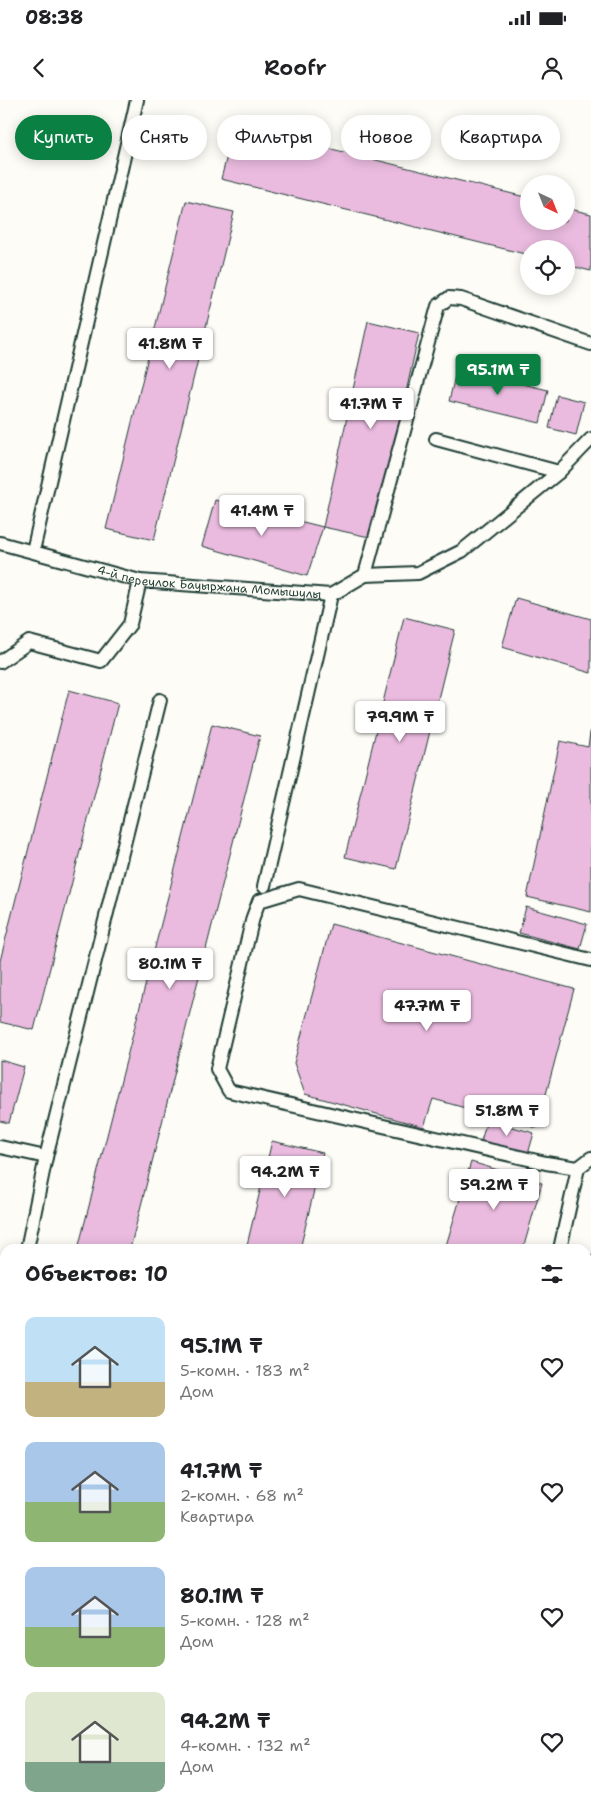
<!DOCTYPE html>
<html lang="ru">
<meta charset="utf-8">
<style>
body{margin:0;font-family:"Shantell Sans",sans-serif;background:#f2f2f2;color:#202124;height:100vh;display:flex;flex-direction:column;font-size:19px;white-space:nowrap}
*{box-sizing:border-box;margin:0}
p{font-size:16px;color:#757577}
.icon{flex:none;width:28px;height:28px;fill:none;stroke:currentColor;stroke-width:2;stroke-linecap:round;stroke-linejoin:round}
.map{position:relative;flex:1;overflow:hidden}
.drawer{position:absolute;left:0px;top:1144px;width:591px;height:571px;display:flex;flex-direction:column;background:#fff;border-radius:15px 15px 0 0;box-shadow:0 2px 12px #0003}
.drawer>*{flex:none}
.banner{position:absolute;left:15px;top:15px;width:561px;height:45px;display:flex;gap:10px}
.needle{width:32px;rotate:137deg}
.tools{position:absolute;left:520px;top:75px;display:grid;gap:10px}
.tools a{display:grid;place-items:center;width:55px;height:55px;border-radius:50%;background:#fff;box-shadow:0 2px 12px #0003;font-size:25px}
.price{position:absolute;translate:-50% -42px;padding:0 11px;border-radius:5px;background:#fff;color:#222;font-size:16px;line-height:32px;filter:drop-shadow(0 1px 2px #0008)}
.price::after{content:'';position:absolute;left:50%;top:30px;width:15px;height:11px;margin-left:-8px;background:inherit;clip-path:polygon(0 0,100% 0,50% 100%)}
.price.selected{background:#0b8043;color:#fff}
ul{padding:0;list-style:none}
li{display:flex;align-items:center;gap:15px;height:125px;padding:0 25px}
li span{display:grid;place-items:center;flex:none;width:140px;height:100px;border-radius:10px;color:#555}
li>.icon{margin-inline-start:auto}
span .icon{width:60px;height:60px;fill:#fffc;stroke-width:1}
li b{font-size:21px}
h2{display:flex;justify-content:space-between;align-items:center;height:60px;padding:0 25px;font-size:21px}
.pill{padding:0 18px;border-radius:22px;background:#fff;box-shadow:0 2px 12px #0003;font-size:18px;line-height:45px}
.pill.selected{background:#0b8043;color:#fff}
.status{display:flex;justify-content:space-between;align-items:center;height:35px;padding:0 25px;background:#fff;direction:ltr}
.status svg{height:14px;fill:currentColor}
header{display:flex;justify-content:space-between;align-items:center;height:65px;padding:0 25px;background:#fff;font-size:22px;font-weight:600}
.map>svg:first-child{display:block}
.building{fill:#eabbdf;stroke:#1f3d34}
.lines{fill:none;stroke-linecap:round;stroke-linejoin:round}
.lane-casing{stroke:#1f3d34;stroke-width:16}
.secondary-casing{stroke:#1f3d34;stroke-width:31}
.lane{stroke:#fdfcf7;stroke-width:12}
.secondary{stroke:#fdfcf7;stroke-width:28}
.labels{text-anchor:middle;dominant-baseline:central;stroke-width:5;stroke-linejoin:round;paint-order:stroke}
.street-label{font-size:12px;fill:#1f3d34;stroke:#fdfcf7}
</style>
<div class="status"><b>08:38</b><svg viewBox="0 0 49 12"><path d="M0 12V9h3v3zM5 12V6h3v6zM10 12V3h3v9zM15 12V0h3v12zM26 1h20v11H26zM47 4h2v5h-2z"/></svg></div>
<header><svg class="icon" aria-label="back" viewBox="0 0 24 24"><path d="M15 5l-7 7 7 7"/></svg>Roofr<svg class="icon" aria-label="person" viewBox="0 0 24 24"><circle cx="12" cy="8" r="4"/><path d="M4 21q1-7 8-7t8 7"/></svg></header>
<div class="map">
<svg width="591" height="1714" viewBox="0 0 591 1714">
<rect width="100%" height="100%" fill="#fdfcf7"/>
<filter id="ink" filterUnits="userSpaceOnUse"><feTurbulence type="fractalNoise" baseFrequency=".02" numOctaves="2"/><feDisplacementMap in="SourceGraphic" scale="10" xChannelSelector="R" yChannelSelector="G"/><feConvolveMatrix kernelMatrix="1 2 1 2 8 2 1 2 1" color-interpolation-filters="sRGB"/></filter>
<g filter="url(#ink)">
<g class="building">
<path d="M235 25 529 98V121H566V108L591 114V171L566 165V149H529V155L221 79Z"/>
<path d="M186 101 234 112 154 440 106 429Z"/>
<path d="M368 221 419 233 374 438 323 427Z"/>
<path d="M457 268 548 290 540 323 449 301Z"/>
<path d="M557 295 584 302 576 335 549 328Z"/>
<path d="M215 400 323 427 307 476 202 446Z"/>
<path d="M516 498 591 519V573L502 547Z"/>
<path d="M404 517 455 530 396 769 345 757Z"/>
<path d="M69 590 118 603 34 930 0 922V861Z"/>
<path d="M212 624 260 636 130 1149H78Z"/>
<path d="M591 626V812L527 797 560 641 588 647Z"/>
<path d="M526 807 587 824 580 849 519 833Z"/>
<path d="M331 824 574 889 537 1028 433 999 424 1027 305 994 294 963Z"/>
<path d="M0 960 24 967 9 1023 0 1021Z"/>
<path d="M487 1020 534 1033 528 1054 481 1041Z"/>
<path d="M272 1041 323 1053 300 1149H246Z"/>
<path d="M471 1062 542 1083 523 1149H445Z"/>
<path d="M0 1460 5 1462V1513L0 1511Z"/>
<path d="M0 1628 5 1629V1683L0 1682Z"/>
<path d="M111 1710H284L283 1714H127Z"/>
<path d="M307 1710H373L372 1714H306Z"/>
</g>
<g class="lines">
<defs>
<g id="lane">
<path d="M436 339 559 372"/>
<path id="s1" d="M0 443 140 481 331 495 365 475 438 206 449 198 461 199 591 244"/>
<path d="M33 451 137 0"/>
<path d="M365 475 418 473 462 451 559 372 591 339"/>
<path d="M0 562 29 542 101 561 130 524 140 481"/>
<path d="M264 786 331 495"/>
<path d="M0 1047 46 1057"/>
<path d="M578 1068 546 1063 229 991 217 969 253 817 259 801 299 789 591 860"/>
<path d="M27 1149 46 1057 160 600"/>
<path d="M560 1149 578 1068 591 1058"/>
<path d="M586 1161 591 1162"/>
<path d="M0 1214 5 1211"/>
<path d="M586 1401 591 1402"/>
<path d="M0 1415 5 1417"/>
<path d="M0 1540 5 1541"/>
</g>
<g id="secondary">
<path d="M586 1343 591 1322"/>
<path d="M501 1714 502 1710"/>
</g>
</defs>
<use href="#lane" class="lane-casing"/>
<use href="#secondary" class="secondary-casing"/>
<use href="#lane" class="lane"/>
<use href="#secondary" class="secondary"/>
</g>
</g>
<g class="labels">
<g class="street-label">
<text stroke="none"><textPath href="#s1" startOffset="214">4-й переулок Бауыржана Момышулы</textPath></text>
</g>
</g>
</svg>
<div class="tools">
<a><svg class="needle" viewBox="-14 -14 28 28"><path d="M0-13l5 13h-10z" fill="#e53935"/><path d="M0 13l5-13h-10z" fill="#757577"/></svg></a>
<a><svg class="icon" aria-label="locate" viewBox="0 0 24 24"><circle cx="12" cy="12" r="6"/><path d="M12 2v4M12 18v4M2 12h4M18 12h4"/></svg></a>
</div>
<b class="price" style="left:170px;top:270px">41.8M ₸</b>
<b class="price selected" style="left:498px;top:296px">95.1M ₸</b>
<b class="price" style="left:371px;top:330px">41.7M ₸</b>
<b class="price" style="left:262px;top:437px">41.4M ₸</b>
<b class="price" style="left:400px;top:643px">79.9M ₸</b>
<b class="price" style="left:170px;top:890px">80.1M ₸</b>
<b class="price" style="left:427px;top:932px">47.7M ₸</b>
<b class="price" style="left:507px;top:1037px">51.8M ₸</b>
<b class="price" style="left:285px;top:1098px">94.2M ₸</b>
<b class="price" style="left:494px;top:1111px">59.2M ₸</b>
<div class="banner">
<a class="pill selected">Купить</a>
<a class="pill">Снять</a>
<a class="pill">Фильтры</a>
<a class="pill">Новое</a>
<a class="pill">Квартира</a>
</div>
<section class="drawer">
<h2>Объектов: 10<svg class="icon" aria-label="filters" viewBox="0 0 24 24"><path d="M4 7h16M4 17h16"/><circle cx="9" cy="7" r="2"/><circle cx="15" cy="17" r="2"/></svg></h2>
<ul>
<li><span style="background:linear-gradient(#bfe0f5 65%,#c2b280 0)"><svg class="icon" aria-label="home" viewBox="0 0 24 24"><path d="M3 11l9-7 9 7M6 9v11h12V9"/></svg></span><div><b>95.1M ₸</b><p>5-комн. · 183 m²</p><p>Дом</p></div><svg class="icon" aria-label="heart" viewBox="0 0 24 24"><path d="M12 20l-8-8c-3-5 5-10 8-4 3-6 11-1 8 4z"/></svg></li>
<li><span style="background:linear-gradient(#a9c7e8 60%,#8fb573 0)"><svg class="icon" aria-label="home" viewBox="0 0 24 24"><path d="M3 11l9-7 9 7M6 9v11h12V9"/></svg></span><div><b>41.7M ₸</b><p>2-комн. · 68 m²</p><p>Квартира</p></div><svg class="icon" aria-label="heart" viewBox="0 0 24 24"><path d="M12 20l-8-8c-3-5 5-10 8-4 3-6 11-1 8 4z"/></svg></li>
<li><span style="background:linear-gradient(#a9c7e8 60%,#8fb573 0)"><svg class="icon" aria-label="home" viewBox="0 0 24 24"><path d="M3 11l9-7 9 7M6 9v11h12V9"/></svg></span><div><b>80.1M ₸</b><p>5-комн. · 128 m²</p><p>Дом</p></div><svg class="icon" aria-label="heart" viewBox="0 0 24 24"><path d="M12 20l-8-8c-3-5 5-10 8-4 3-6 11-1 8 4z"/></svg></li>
<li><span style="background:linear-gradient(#dfe7d0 70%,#7fa58c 0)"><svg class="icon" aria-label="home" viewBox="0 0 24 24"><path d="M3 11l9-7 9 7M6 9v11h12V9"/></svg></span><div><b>94.2M ₸</b><p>4-комн. · 132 m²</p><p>Дом</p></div><svg class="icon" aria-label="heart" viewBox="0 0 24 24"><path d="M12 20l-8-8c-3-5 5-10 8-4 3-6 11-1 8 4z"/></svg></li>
</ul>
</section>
</div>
